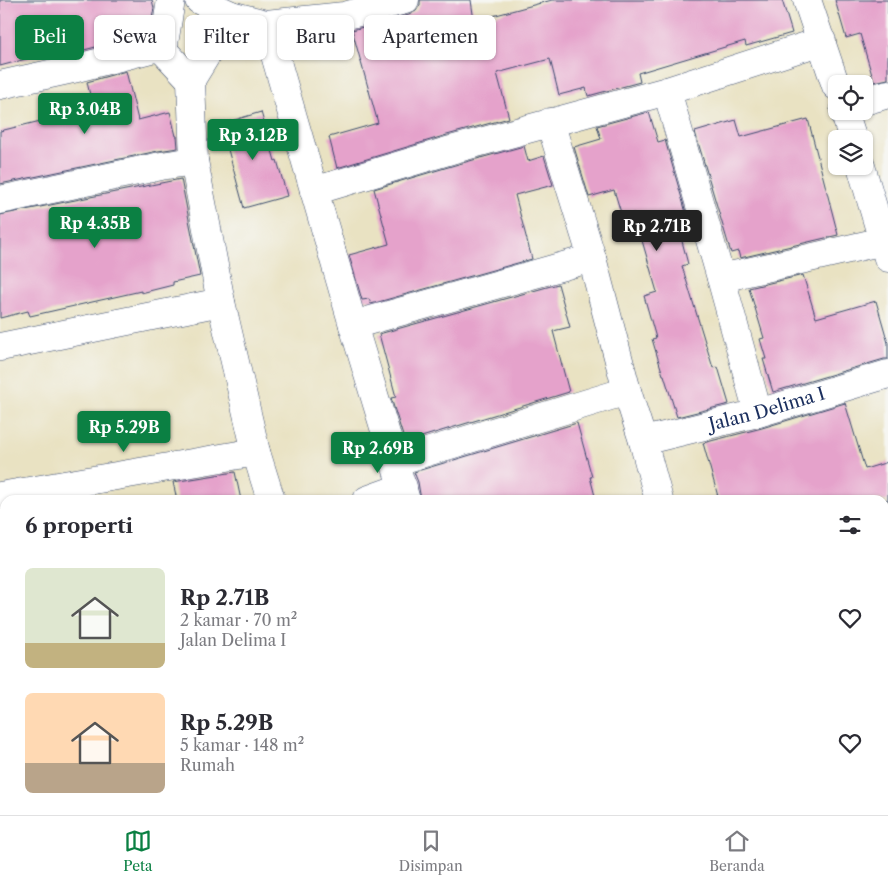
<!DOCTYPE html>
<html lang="id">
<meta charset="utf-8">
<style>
body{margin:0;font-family:"Libre Caslon Text",serif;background:#f2f2f3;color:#2b2b33;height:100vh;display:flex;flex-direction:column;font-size:19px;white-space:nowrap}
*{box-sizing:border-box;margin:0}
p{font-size:16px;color:#7c7c81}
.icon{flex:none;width:28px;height:28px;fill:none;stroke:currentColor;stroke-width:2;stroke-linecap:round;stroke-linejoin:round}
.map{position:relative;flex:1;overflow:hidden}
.panel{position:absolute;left:0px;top:495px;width:889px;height:320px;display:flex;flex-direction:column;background:#fff;border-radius:15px 15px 0 0;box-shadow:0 1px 4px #0004}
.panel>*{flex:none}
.hud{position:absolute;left:15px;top:15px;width:500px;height:45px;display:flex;gap:10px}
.tools{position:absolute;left:828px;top:75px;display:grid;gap:10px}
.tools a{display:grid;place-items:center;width:45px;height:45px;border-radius:8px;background:#fff;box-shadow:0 1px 4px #0004;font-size:25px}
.price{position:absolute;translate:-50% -42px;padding:0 11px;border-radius:5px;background:#0b8043;color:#fff;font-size:16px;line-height:32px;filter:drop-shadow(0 1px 2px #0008)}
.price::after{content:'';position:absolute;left:50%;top:30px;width:15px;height:11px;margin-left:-8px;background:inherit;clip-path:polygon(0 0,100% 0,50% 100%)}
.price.current{background:#222;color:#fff}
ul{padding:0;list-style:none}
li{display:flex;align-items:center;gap:15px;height:125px;padding:0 25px}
li span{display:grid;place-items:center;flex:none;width:140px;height:100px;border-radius:8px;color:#555}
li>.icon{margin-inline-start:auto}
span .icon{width:60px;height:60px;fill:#fffc;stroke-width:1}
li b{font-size:21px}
h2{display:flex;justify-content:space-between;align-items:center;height:60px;padding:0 25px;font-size:21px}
.pill{padding:0 18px;border-radius:8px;background:#fff;box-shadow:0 1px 4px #0004;font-size:18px;line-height:45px}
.pill.current{background:#0b8043;color:#fff}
.tab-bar{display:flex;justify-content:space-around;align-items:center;height:70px;border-top:1px solid #e1e1e2;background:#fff;font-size:14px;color:#7c7c81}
.tab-bar a{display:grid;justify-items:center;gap:2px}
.tab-bar .current{color:#0b8043}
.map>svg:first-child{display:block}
.building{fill:#e5a2cb}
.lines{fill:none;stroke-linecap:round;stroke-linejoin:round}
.street-casing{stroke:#3a4a6d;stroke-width:29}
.street{stroke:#fff;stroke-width:28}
.labels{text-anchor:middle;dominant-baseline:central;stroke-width:4;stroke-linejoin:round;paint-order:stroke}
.street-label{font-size:18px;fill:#1b2f5e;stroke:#f6f6f2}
</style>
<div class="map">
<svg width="888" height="815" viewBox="0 0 888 815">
<rect width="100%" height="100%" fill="#f6f6f2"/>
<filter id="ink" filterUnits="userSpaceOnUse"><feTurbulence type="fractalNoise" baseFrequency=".02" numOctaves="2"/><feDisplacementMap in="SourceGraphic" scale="10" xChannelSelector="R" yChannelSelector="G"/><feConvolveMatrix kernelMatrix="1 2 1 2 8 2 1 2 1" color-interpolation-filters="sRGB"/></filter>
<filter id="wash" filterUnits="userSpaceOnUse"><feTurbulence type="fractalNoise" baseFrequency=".0096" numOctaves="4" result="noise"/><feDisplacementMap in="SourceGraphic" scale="20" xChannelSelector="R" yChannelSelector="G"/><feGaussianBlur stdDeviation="1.12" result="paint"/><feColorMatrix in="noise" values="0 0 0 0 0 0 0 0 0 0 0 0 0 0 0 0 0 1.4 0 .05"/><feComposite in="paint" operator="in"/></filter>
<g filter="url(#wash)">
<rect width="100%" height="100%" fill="#e9e2c2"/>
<g id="blocks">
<g class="building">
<path d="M0 0H152L154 8 151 24 117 33 119 41 80 51 78 45 0 66Z"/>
<path d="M420 0H471L474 21 552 0H782L792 33 746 46 745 41 638 73 640 82 588 96 586 88 559 95 550 59 497 73 509 118 447 135 337 168 329 137 378 123 352 30 409 15 416 11 420 5Z"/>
<path d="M835 0H888V79L874 82 860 34 846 38Z"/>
<path d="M126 71 138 120 170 112 176 136H177L178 148 158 151 0 184V131L93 108 87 82Z"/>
<path d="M261 112 275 161 277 160 287 196 244 208 221 124Z"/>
<path d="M649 112 658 142 665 140 689 223 678 226 688 264 682 266 713 368 718 367 729 404 677 417 664 375H663L652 339 656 338 644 296 657 292 634 213 622 216 614 190 589 197 574 147 601 139 597 126Z"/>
<path d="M808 119 838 235 740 258 738 251 731 253 695 132 736 120 741 137Z"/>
<path d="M524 146 528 161 544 156 553 185 515 195 532 259 371 304 369 299 362 300 349 255 389 244 374 189 455 165Z"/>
<path d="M181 179 200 276 173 282V285L141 293V291L30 316 28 311 0 318V215Z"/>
<path d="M803 275 816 318 876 301 888 343V359H884L773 392 763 359H766L760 339 764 338 749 288Z"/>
<path d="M558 284 570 327 553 331 569 392 405 442 391 398 396 397 379 334Z"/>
<path d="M845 403 865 469 888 462V500H719L703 443 762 428Z"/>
<path d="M577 423 592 477H590L596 500H421L418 482 414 472Z"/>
<path d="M235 472 241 500H177L173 482Z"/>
</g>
</g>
</g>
<g filter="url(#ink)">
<use href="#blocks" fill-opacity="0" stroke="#3a4a6d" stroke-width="1"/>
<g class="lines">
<defs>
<g id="street">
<path d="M199 0 231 15 266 24 344 16 405 0"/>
<path d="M807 0 836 86"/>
<path d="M231 15 191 80 194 161 221 302 256 452 271 500"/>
<path d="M266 24 353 325 406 500"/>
<path d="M163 50 171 0"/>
<path d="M0 85 77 68 155 48 163 50 191 80"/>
<path d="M667 91 721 278 758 413"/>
<path d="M864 101 888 94"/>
<path d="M844 111 853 139"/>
<path d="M550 122 592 258 627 391 643 441 659 500"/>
<path d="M861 166 888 258"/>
<path d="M314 191 451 150 667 91 822 41"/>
<path d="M0 200 161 166 194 161"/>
<path d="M721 278 888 240"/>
<path d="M353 325 592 258"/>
<path d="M0 347 221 302"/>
<path id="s1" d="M643 441 758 413 888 374"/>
<path d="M394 462 627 391"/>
<path d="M0 496 256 452"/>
<path d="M367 500 403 487"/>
<path d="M884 544 888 543"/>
<path d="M0 580 5 598"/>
<path d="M884 707 888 706"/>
<path d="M63 810 65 815"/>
<path d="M367 810 368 815"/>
<path d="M491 810 492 815"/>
<path d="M211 815 236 810"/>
<path d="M721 815 736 811"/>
</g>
</defs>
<use href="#street" class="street-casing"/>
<use href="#street" class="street"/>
</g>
</g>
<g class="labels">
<g class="street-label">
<text stroke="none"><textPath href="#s1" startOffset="128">Jalan Delima I</textPath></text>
</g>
</g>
</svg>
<div class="tools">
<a><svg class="icon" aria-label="locate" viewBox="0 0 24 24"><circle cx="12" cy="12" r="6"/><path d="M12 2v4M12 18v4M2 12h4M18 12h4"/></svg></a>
<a><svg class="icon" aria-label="layers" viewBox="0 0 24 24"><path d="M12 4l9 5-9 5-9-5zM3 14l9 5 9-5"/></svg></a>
</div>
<b class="price" style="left:85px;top:135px">Rp 3.04B</b>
<b class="price" style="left:253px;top:161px">Rp 3.12B</b>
<b class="price" style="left:95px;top:249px">Rp 4.35B</b>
<b class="price current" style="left:657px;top:252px">Rp 2.71B</b>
<b class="price" style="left:124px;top:453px">Rp 5.29B</b>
<b class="price" style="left:378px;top:474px">Rp 2.69B</b>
<div class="hud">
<a class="pill current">Beli</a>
<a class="pill">Sewa</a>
<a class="pill">Filter</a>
<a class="pill">Baru</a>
<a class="pill">Apartemen</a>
</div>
<section class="panel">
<h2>6 properti<svg class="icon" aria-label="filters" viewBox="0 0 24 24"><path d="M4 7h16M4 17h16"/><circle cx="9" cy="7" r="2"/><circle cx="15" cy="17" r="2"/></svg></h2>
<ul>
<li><span style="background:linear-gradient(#dfe7d0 75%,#c2b280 0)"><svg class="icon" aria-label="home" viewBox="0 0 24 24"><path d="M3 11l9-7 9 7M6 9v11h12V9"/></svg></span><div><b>Rp 2.71B</b><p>2 kamar · 70 m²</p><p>Jalan Delima I</p></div><svg class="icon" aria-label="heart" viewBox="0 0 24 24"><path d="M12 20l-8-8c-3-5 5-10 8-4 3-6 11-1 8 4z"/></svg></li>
<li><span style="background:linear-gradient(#ffd9b3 70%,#b9a48a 0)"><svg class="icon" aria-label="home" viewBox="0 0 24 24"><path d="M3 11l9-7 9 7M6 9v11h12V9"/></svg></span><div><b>Rp 5.29B</b><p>5 kamar · 148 m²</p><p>Rumah</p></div><svg class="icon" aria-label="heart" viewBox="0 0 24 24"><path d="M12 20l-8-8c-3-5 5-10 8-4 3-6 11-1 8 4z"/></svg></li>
</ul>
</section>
</div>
<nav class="tab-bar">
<a class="current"><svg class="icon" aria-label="map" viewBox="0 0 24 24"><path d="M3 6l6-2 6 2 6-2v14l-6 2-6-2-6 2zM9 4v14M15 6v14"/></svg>Peta</a>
<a><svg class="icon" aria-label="saved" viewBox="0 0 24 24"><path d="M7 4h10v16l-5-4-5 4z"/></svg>Disimpan</a>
<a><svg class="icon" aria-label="home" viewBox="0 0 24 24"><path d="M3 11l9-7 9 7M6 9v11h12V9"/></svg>Beranda</a>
</nav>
